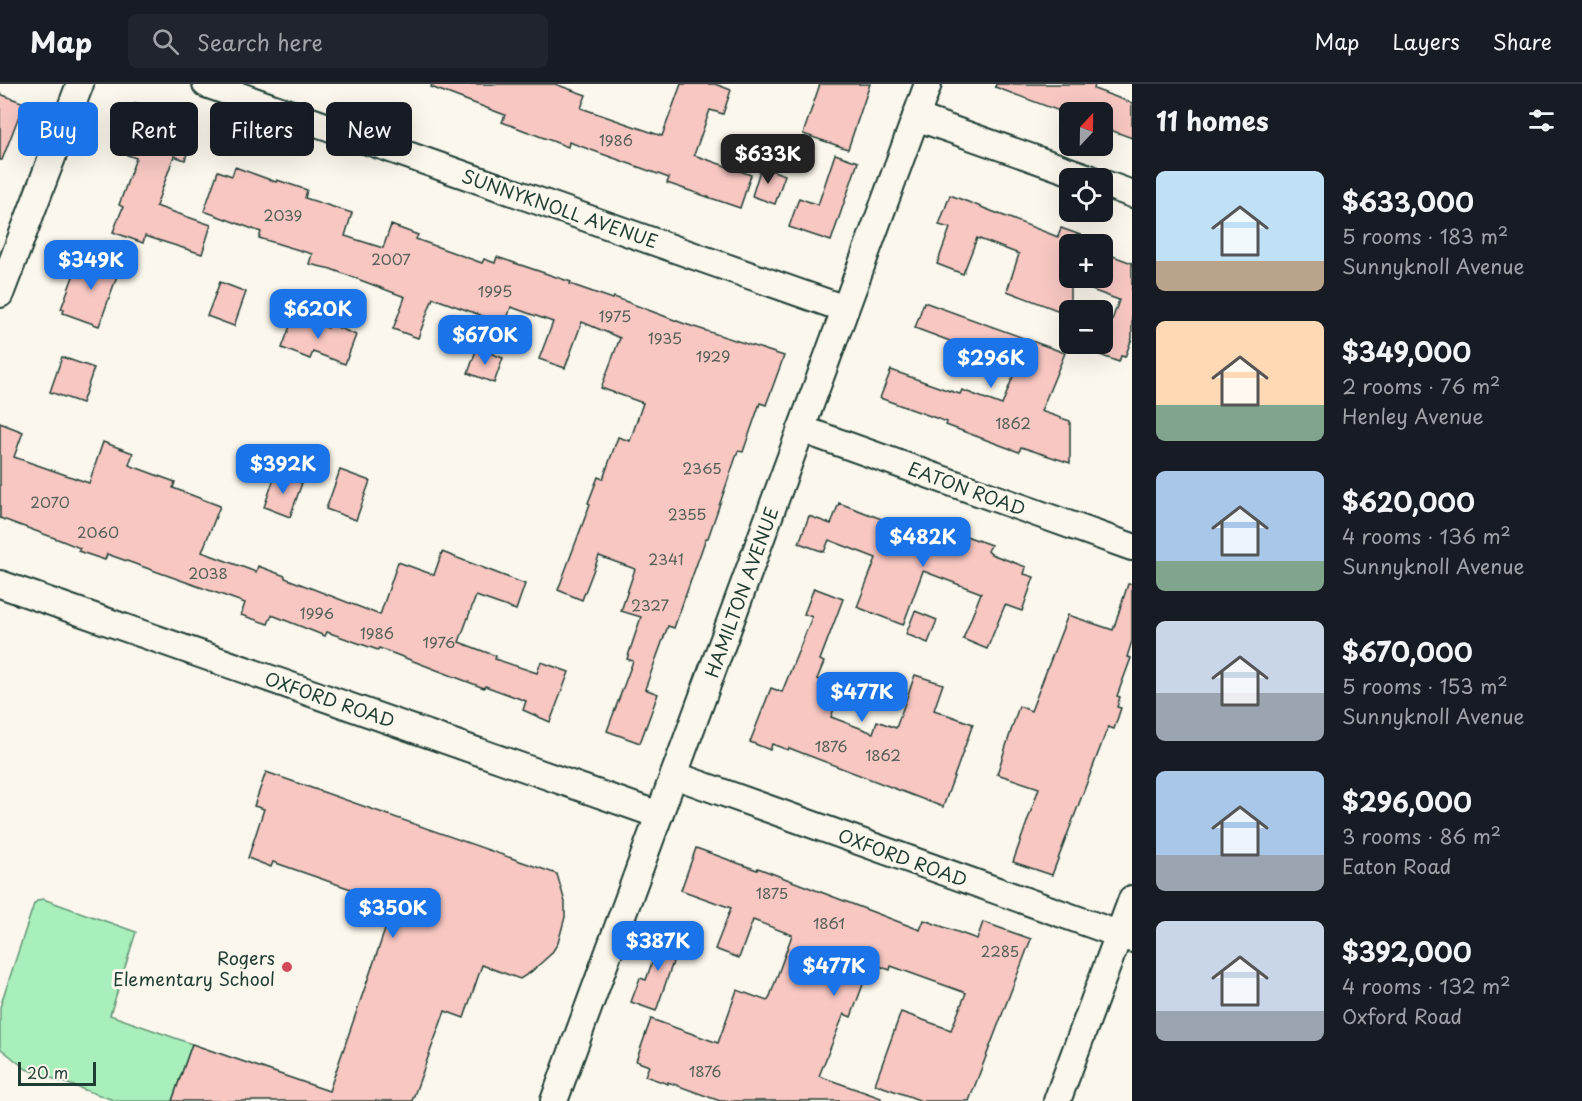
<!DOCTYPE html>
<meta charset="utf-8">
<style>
body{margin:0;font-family:"Playpen Sans",sans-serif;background:#20242c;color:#f1f3f6;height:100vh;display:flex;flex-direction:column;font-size:22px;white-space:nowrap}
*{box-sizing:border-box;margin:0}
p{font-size:20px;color:#9ea1a6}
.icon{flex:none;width:33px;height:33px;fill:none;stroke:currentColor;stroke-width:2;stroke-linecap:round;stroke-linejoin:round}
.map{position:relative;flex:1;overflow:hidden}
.side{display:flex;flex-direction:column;background:#171b24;width:450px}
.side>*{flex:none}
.guide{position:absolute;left:18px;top:18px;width:570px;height:54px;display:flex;gap:12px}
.needle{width:39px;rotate:22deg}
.controls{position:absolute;left:1059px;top:18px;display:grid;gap:12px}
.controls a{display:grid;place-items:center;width:54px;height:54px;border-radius:9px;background:#171b24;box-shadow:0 6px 24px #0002;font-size:30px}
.scale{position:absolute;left:18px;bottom:15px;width:78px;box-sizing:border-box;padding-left:6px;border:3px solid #1f3d34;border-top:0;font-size:16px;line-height:21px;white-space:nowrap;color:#1f3d34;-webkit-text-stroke:4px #fbf7ec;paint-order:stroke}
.price{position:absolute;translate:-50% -51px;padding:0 14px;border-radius:12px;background:#1a73e8;color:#fff;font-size:20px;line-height:39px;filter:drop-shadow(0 2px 3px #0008)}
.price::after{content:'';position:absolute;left:50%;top:36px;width:18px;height:14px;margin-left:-9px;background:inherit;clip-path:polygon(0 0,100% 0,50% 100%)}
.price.active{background:#222;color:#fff}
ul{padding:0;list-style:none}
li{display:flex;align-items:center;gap:18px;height:150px;padding:0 24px}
li span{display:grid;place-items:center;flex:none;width:168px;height:120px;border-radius:9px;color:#555}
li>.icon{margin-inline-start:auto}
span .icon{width:72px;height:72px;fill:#fffc;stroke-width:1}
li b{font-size:26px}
h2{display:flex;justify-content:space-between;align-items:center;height:72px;padding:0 24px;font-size:26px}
.pill{padding:0 21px;border-radius:9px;background:#171b24;box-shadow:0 6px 24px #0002;font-size:21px;line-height:54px}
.pill.active{background:#1a73e8;color:#fff}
header{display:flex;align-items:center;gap:36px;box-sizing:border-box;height:84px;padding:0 30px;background:#171b24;border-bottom:2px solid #363941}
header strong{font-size:28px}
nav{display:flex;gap:33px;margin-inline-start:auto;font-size:21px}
.search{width:420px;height:54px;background:#20242c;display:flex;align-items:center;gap:15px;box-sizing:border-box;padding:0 21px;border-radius:9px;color:#9ea1a6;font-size:22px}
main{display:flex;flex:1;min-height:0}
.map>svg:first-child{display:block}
.green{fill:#a9efbb;stroke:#649678;stroke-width:1.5}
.building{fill:#f8c7c2;stroke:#1f3d34;stroke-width:1.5}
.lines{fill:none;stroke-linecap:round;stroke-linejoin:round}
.minor-casing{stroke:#1f3d34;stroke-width:30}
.minor{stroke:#fbf7ec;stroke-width:26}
.poi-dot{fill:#d1495b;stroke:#fbf7ec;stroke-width:2}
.labels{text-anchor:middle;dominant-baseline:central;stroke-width:6;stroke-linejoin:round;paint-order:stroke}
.number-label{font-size:15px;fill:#556058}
.street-label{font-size:18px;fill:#1f3d34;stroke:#fbf7ec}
.poi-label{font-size:18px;fill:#1f3d34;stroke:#fbf7ec;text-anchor:end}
</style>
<header>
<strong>Map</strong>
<div class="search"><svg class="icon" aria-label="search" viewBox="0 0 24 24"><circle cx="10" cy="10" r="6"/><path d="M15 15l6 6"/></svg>Search here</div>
<nav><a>Map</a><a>Layers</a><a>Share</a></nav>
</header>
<main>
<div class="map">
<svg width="1132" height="1017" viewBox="0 0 1132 1017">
<rect width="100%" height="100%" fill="#fbf7ec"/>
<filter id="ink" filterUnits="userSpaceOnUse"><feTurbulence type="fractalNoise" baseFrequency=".0167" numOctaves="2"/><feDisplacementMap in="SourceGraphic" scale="12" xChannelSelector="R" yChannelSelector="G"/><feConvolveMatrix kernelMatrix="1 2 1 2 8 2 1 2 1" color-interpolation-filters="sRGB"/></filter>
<g filter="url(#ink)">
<path class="green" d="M43 815 136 848 110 931 192 960 172 1017H116L26 985 0 964V923L34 820 38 816Z"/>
<g class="building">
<path d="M432 0H555L586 11 581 24 662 52 681 0H715L731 6 723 30 710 26 694 71 751 91 740 124 667 99 669 94 569 58 568 63 502 38 505 31 431 3Z"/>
<path d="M820 0H870L848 65 803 50Z"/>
<path d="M996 0H1095L1094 5 1132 19V54L1102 43V28H1070V31L995 3Z"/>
<path d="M0 10 24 19 2 76H0Z"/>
<path d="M135 19 157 27 155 33 194 50 185 76 174 72 156 122 211 141 202 170 145 152 143 159 113 148 123 123 119 121 136 74 119 68 125 52 123 51Z"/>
<path d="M835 70 858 78 831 157 789 143 799 114 818 121Z"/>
<path d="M235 83 276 98 277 96 307 106 305 114 352 129 345 152 383 164 391 141 418 151 416 155 482 179 484 175 495 179 497 173 571 198 570 200 613 215 614 213 685 240 784 272 766 321 760 319 743 368 738 367 708 454H706L674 544 668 542 645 605 658 610 640 659 607 647 633 577 627 575 641 533 621 527 635 485 599 472 582 516 558 506 590 420 588 419 598 393 603 395 618 353 630 357 643 319 601 304 620 254 582 238 565 284 539 275 553 238 511 223 505 240 433 214 418 254 393 245 405 213 331 185 309 180 312 170 259 154 261 148 204 127 218 87 232 92Z"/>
<path d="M761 83 785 91 775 120 752 112Z"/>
<path d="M950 111 1058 153 1061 144 1097 157 1096 160H1070V194H1102V168L1132 179V254L1125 273 1121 272 1119 278 1100 271 1119 216 1070 198V231L1007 207 1019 170 977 154 963 190 937 180 950 144 939 141Z"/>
<path d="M91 170 121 181 99 242 63 229 64 225H61L74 190 83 193Z"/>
<path d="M220 198 246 208 234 242 207 232Z"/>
<path d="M924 218 1065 269 1041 327 1070 337V379L1021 363 1019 368 946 341 947 338 880 314 891 286 944 305 960 310 962 306 1002 321 1017 282 915 244Z"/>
<path d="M294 231 328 244 330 240 356 251 345 280 313 268 310 275 282 264Z"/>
<path d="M477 264 503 274 494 299 468 289Z"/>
<path d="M62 273 94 284 82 319 50 308Z"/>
<path d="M0 339 23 348 14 373 89 399 103 358 133 369 129 381 175 398 173 404 220 422 202 468 256 488 258 482 285 492V494L380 531 398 478 434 491 442 468 525 500 516 526 476 512 459 558 496 572 495 575 537 589 541 578 569 588 550 638 523 626 526 617 485 602 484 604 379 564 378 566 327 548 325 552 272 531 268 540 241 531 245 519 107 470 105 476 78 467 80 464 60 456 0 434Z"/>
<path d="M340 386 370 397 356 436 326 425Z"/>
<path d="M276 389 302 399 290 433 264 423Z"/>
<path d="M839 419 959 464 966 452 991 461 988 467 991 470 1026 483 1024 490 1034 493 1022 527 1005 521 987 565 963 555 981 509 923 487 903 541 857 523 876 474 829 456 824 468 799 459 809 432 831 440Z"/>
<path d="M1128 500H1132V557L1127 573 1131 574 1117 612 1120 613 1117 623 1121 624 1114 645 1108 643 1052 791 1013 778 1039 704 997 690 1019 622 1031 627 1068 531 1113 546Z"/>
<path d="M814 504 843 515 820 576 824 578 817 595 842 604 831 633 873 649 877 637 896 644 915 591 943 600 934 626 973 640 943 723 789 664 788 666 772 660 770 666 750 658 771 604 782 608 812 533 804 530Z"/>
<path d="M915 527 937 536 928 559 906 550Z"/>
<path d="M266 688 557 790 565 818V833L558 859 551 870 531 888 520 895 482 881 464 934 445 927 412 1017H172L192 960 329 1007 394 820 273 778 271 783 248 774 264 725 254 722Z"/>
<path d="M696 764 757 786 758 784 920 846 924 836 977 855 983 838 1031 855 969 1017H922L875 1000 901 928 951 946 966 909 891 882 890 886 871 879 851 933 844 930 819 992 881 1014V1017H720L668 998V1000L645 992 649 982 636 977 651 935 718 959 737 906 767 917 769 915 792 851 753 836 739 874 715 865 731 824 681 806Z"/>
<path d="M663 846 682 852 656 927 631 918 640 894 646 896Z"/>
</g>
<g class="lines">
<defs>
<g id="minor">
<path d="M206 0 845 225"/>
<path d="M916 33 1089 94"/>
<path d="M1102 99 1132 110"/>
<path d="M0 210 80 0"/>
<path d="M801 345 1132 463"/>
<path d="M0 500 659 731"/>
<path d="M674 691 1132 855"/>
<path d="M554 1017 928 0"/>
<path d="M1057 1017 1132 815"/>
</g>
</defs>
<use href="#minor" class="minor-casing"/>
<use href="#minor" class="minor"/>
</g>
</g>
<circle class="poi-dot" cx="287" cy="883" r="6"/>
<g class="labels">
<g class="number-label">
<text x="616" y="55">1986</text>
<text x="283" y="130">2039</text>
<text x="391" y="174">2007</text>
<text x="495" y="206">1995</text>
<text x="615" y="231">1975</text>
<text x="665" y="253">1935</text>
<text x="713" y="271">1929</text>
<text x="1013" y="338">1862</text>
<text x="702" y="383">2365</text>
<text x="50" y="417">2070</text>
<text x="687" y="429">2355</text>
<text x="98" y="447">2060</text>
<text x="666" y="474">2341</text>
<text x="208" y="488">2038</text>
<text x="650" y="520">2327</text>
<text x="317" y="528">1996</text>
<text x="377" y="548">1986</text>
<text x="439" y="557">1976</text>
<text x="831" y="661">1876</text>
<text x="883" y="670">1862</text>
<text x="772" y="808">1875</text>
<text x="829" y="838">1861</text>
<text x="1000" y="866">2285</text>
<text x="705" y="986">1876</text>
</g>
<g class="street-label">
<text transform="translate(560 124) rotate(19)">SUNNYKNOLL AVENUE</text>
<text transform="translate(967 404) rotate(20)">EATON ROAD</text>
<text transform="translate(741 508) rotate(-70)">HAMILTON AVENUE</text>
<text transform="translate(330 615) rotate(19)">OXFORD ROAD</text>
<text transform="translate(903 773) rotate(20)">OXFORD ROAD</text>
</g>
<g class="poi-label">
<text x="275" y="873">Rogers<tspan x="275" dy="21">Elementary School</tspan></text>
</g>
</g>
</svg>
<div class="controls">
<a><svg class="needle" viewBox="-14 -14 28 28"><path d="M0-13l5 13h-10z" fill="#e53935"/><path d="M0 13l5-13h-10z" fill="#9ea1a6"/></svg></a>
<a><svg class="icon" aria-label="locate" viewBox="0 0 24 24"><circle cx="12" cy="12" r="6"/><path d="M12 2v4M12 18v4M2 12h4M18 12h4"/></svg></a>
<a>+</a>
<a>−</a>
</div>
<div class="scale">20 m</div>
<b class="price active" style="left:768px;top:101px">$633K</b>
<b class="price" style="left:91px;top:207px">$349K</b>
<b class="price" style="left:318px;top:256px">$620K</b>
<b class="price" style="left:485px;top:282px">$670K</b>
<b class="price" style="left:991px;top:305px">$296K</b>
<b class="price" style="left:283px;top:411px">$392K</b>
<b class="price" style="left:923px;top:484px">$482K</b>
<b class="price" style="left:862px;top:639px">$477K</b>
<b class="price" style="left:393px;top:855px">$350K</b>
<b class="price" style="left:658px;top:888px">$387K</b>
<b class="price" style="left:834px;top:913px">$477K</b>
<div class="guide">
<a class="pill active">Buy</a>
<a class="pill">Rent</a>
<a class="pill">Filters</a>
<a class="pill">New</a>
</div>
</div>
<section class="side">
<h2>11 homes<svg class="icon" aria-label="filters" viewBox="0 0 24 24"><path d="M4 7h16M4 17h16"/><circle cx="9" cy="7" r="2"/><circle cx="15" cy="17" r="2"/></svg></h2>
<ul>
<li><span style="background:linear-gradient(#bfe0f5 75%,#b9a48a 0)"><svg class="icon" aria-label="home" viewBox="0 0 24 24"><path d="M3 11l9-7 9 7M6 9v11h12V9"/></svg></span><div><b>$633,000</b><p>5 rooms · 183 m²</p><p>Sunnyknoll Avenue</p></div></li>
<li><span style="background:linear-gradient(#ffd9b3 70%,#7fa58c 0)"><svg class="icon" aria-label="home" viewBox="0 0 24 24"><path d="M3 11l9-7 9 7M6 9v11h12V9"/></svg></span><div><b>$349,000</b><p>2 rooms · 76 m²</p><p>Henley Avenue</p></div></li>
<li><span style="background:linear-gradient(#a9c7e8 75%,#7fa58c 0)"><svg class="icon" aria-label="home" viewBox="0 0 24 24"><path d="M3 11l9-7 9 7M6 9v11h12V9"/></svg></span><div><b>$620,000</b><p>4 rooms · 136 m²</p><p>Sunnyknoll Avenue</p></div></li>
<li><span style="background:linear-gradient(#c9d6e8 60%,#9aa5b1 0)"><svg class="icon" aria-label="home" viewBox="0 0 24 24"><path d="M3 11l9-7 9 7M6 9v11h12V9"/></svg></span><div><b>$670,000</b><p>5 rooms · 153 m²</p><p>Sunnyknoll Avenue</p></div></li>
<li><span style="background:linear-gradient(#a9c7e8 70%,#9aa5b1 0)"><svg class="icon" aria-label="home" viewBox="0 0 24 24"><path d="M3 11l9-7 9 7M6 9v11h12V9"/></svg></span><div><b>$296,000</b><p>3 rooms · 86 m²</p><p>Eaton Road</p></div></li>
<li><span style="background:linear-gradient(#c9d6e8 75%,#9aa5b1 0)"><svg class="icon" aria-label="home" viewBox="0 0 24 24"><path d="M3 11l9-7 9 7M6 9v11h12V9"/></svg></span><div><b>$392,000</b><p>4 rooms · 132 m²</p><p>Oxford Road</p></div></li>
</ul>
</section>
</main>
